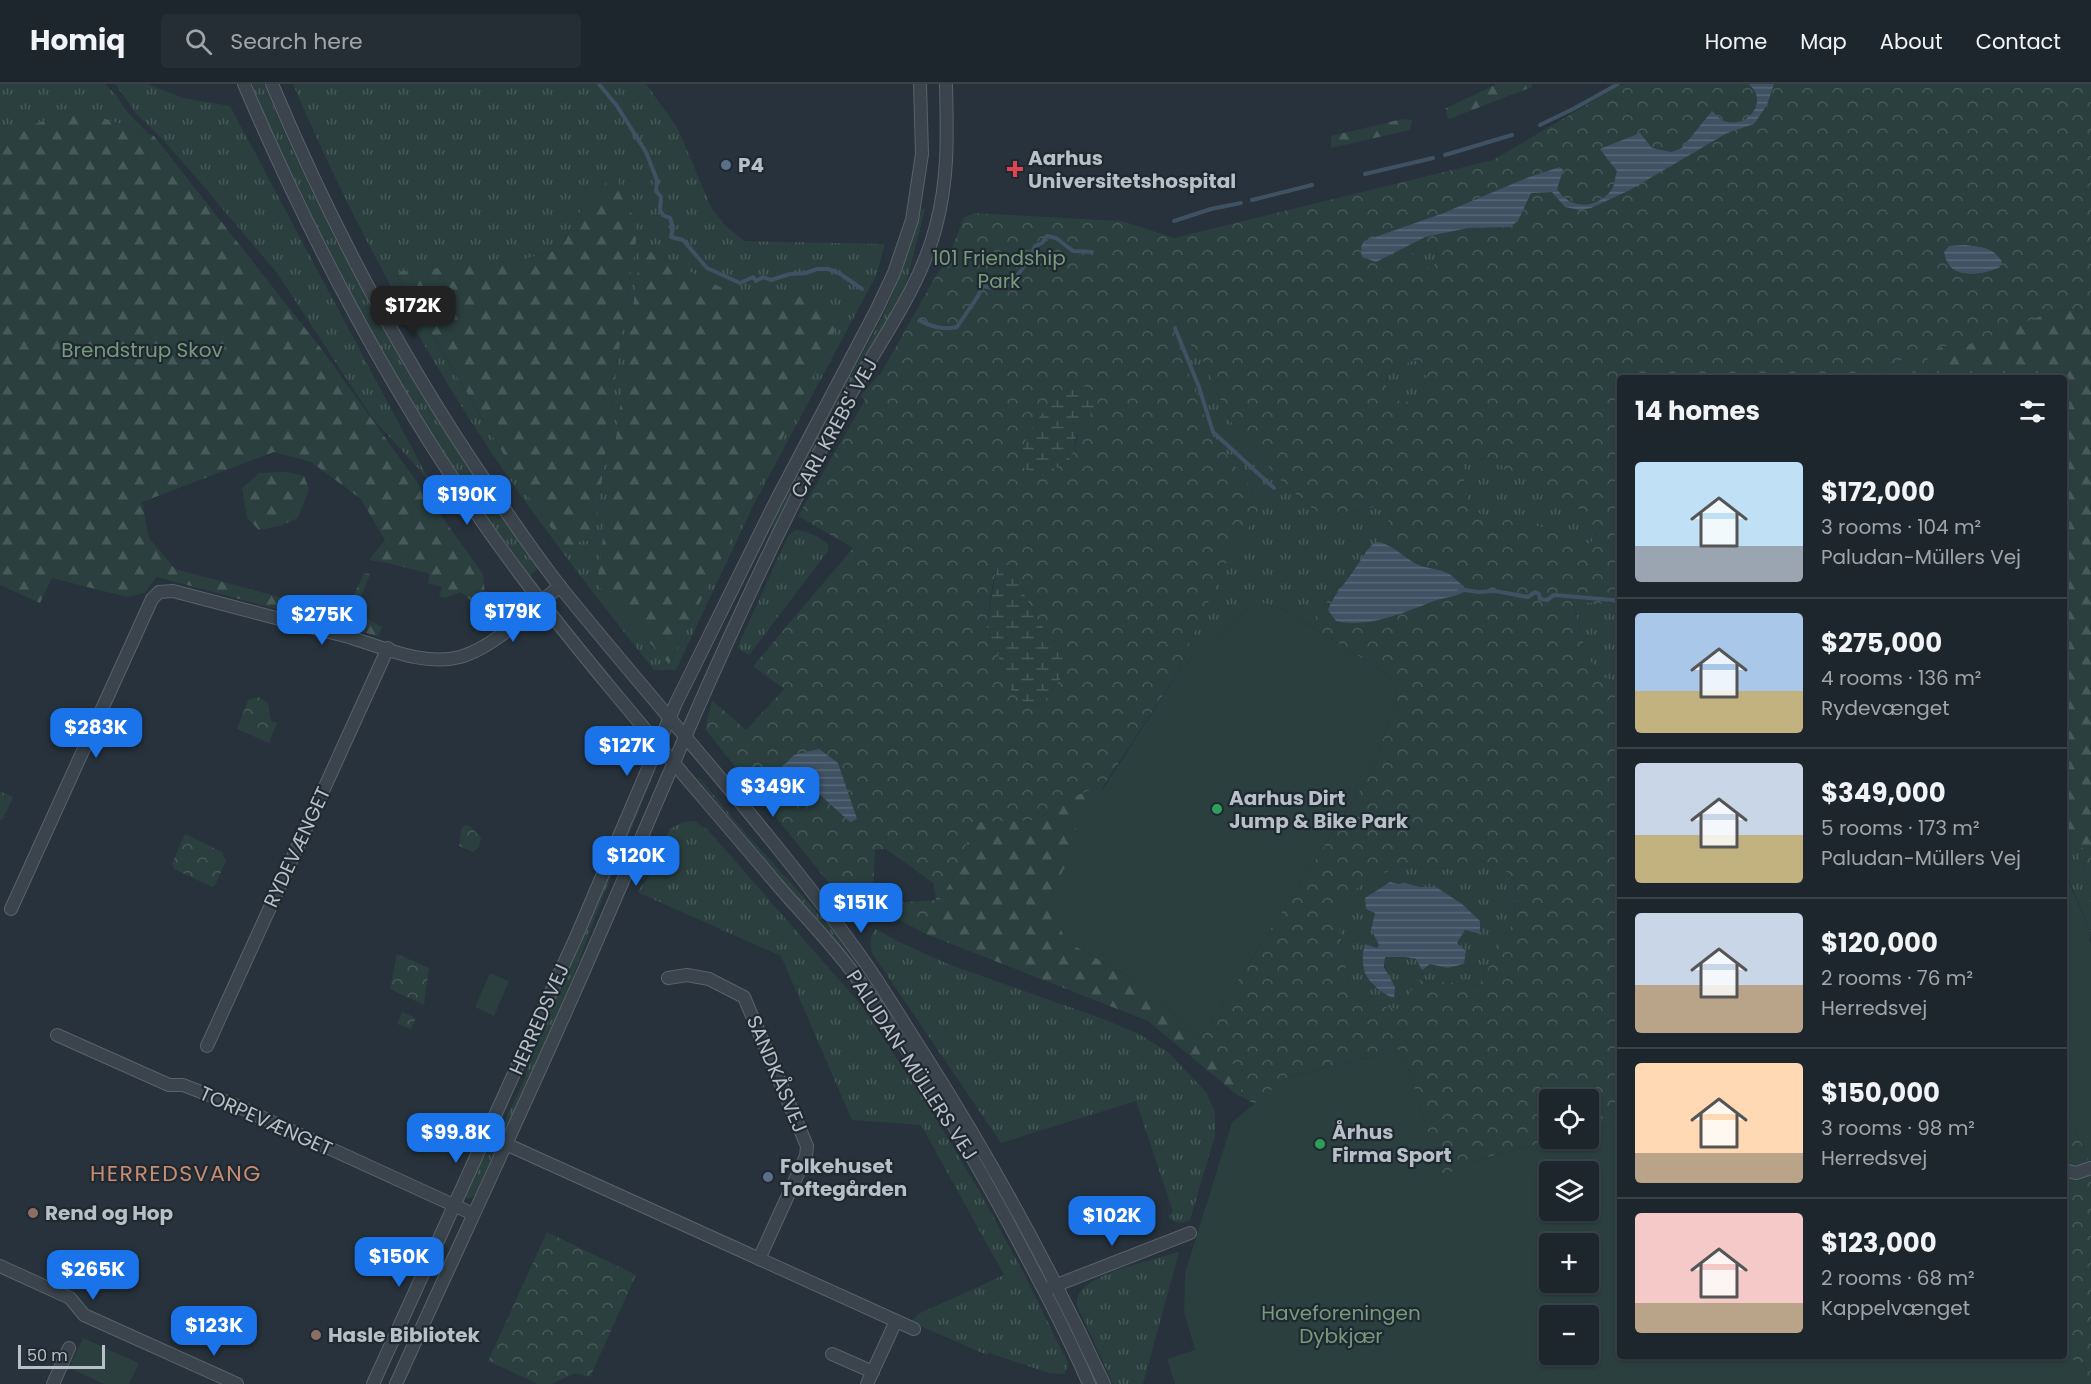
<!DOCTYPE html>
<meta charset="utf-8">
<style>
body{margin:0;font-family:Poppins,sans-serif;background:#252e35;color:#f1f3f6;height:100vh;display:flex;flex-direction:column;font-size:22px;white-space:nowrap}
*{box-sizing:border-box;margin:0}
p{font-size:20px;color:#a0a5aa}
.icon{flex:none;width:33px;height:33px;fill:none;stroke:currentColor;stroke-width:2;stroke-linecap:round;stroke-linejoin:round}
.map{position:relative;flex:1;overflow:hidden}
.sheet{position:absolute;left:1617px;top:291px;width:450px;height:984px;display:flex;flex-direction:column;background:#1d262d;border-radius:6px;box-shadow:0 2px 4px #0004,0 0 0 2px #3b4349}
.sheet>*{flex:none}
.buttons{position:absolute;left:1539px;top:1005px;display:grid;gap:12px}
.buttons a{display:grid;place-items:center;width:60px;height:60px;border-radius:6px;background:#1d262d;box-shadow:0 2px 4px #0004,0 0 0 2px #3b4349;font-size:30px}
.scale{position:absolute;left:18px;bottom:15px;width:87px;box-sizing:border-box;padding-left:6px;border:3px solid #b7bfc7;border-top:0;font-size:16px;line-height:21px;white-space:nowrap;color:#b7bfc7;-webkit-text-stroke:4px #202931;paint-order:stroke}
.price{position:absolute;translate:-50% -51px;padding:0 14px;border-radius:12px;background:#1a73e8;color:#fff;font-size:20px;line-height:39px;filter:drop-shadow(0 2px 3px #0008)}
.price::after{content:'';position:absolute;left:50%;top:36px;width:18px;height:14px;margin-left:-9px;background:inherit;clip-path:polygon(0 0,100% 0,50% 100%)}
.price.selected{background:#222;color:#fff}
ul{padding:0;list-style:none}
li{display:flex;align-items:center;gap:18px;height:150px;padding:0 18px}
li+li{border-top:2px solid #3b4349}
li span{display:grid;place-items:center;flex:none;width:168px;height:120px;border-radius:6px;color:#555}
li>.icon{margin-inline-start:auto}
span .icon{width:72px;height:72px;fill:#fffc;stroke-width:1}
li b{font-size:26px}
h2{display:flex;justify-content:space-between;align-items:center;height:72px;padding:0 18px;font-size:26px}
header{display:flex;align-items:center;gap:36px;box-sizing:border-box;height:84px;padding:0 30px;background:#1d262d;border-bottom:2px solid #3b4349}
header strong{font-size:28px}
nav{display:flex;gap:33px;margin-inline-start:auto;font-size:21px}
.search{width:420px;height:54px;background:#252e35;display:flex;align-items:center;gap:15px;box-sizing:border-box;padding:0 21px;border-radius:6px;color:#a0a5aa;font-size:22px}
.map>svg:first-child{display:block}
.grass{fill:url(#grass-tufts);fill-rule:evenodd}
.forest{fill:url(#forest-firs)}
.wetland{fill:url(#wetland-marsh)}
.park{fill:url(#park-crowns);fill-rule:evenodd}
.garden{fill:#2a3f3e;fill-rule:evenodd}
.water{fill:url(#water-rules)}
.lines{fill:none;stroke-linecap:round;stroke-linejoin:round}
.stream{stroke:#3f5263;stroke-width:4}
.minor-casing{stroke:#59626a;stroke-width:14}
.minor{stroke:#3b444c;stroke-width:12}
.service-dot{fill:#5c6f8a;stroke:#202931;stroke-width:2}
.health-dot{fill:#e0444e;stroke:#202931;stroke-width:2}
.leisure-dot{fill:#2e9e5b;stroke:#202931;stroke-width:2}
.education-dot{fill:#8d6e63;stroke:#202931;stroke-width:2}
.labels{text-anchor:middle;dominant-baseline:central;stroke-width:4.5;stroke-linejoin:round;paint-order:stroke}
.poi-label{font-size:20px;font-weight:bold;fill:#b7bfc7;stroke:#202931;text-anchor:start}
.park-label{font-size:20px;fill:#779a7b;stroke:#202931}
.street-label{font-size:20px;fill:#b7bfc7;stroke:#202931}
.quarter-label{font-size:22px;letter-spacing:1.5px;fill:#c98c70;stroke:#202931}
</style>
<header>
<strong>Homiq</strong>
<div class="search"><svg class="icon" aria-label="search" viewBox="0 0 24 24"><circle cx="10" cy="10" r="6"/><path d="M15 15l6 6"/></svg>Search here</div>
<nav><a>Home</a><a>Map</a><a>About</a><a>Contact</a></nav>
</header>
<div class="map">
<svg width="2091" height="1300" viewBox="0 0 2091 1300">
<defs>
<pattern id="grass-tufts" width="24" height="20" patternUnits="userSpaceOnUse" patternTransform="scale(1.5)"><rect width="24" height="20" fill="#2a3f3e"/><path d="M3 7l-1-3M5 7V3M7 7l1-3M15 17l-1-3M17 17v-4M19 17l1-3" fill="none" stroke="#475958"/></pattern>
<pattern id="forest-firs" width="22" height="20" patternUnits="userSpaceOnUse" patternTransform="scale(1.5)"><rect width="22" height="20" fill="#2a3f3e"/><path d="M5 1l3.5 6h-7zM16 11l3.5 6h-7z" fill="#475958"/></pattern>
<pattern id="wetland-marsh" width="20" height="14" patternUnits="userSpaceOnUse" patternTransform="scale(1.5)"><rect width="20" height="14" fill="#2a3f3e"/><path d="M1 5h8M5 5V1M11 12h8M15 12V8" fill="none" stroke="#475958"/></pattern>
<pattern id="park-crowns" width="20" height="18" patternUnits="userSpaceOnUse" patternTransform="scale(1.5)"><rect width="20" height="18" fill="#2a3f3e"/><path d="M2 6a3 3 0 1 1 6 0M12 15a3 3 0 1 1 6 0" fill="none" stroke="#475958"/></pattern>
<pattern id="water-rules" width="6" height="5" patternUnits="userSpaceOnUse" patternTransform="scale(1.5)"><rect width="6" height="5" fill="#3f5263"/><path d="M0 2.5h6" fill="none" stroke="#586978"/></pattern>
</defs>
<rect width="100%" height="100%" fill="#27323c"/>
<g class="grass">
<path d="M0 0H105L117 12 127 28 149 50 78 25 0 52Z"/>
<path d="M115 0H148L183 14 230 22 429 396 373 335 277 189 199 97 164 57 135 28Z"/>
<path d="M252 0H264C335 173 428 333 538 484L530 492C417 340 322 175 252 0Z"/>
<path d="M293 0H646L677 43 712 125 726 142 744 157 885 160 876 192 754 420 676 586H654C598 515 541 443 491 368 414 252 347 127 293 0ZM583 123 637 151 622 244 594 457 581 456 569 464 565 463 529 413 395 189 519 177 559 165ZM641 163 830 259 669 580Z"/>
<path d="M922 125H925L905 204 693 622 769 453C782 408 809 366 831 325 853 286 877 248 894 207 905 180 914 153 922 125Z"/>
<path d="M1428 159 1436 164 1437 173 1434 181 1426 186 1416 178 1412 166 1419 160Z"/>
<path d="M1178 244 1205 280 1228 334 1277 393 1314 426 1330 433 1386 420 1392 430 1361 486 1338 503 1309 541 1280 524 1254 520 1239 531 1179 587 1189 560 1233 465 1261 426 1248 399 1211 350 1173 250Z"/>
<path d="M1907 274 1915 294H1873L1881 287Z"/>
<path d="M1413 276 1422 278 1427 288 1422 313 1410 318 1395 316 1385 300 1390 287Z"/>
<path d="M1490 373 1520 394 1583 427 1597 449 1590 460 1534 441 1513 437 1503 432 1491 434 1476 428 1464 408V380Z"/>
<path d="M795 446C808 447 818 452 828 460V467L749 571 737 564 788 452Z"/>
<path d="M1573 517 1612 520 1620 526V599L1600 592 1586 570Z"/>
<path d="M699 693 741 744 827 839 874 905 937 1001 993 1095 992 1097 823 844 698 695Z"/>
<path d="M649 695 651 697 596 831 567 909 506 1045H503L502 1043 524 996 539 951Z"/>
<path d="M694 737 708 746 863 923 934 1031 981 1110 1023 1188 1068 1279 1065 1290 1049 1289 989 1269 987 1271 911 1238 918 1230 1004 1191 921 1041 852 1036 781 872 637 808 648 794 670 745 683 738Z"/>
<path d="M2076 764 2085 787 2091 791V849L2064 784V767Z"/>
<path d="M1473 775 1500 781 1516 797 1514 837 1479 901 1416 896 1403 926 1371 920 1349 903 1337 831 1351 808 1371 794 1404 781 1454 785ZM1406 799 1420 803H1436L1479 850 1465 846 1457 859 1466 867 1464 881 1448 884 1405 873H1385C1383 892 1397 895 1393 914 1385 912 1368 898 1365 889 1362 880 1362 869 1365 860L1377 864 1379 861 1371 845 1375 829 1398 800Z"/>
<path d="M876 845 897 857 948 880 1106 936 1139 950 1168 968 1206 1008 1215 1028V1052L1190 1136C1182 1140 1173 1140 1168 1132L1173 1128 1136 1017 1001 1059 872 869C870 859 869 853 876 845Z"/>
<path d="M490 1067 494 1069 476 1110 469 1115 467 1114 465 1111 483 1074Z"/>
<path d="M1179 1168 1143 1300H1113L1077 1221C1077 1216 1077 1212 1080 1208 1094 1188 1155 1175 1179 1168Z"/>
</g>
<g class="forest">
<path d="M1497 0H1532V3L1449 35 1447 34 1446 24Z"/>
<path d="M78 25 154 52 323 267 483 490 485 510 475 520 461 508 445 514 439 512 442 503 428 499 430 490 388 479 369 476 385 456 361 415 311 378 274 368 142 418 149 454 175 485 331 527H345L349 522 364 489 370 490 361 513 360 531 382 543 378 552 157 493 144 509 127 513 52 494 40 519 0 501V52Z"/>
<path d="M1402 35 1412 36 1410 46 1331 64V52Z"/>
<path d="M616 88 624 120 629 121 637 151 622 244 594 457 582 456 569 464 565 463 529 413 395 188 519 177 559 165 583 123Z"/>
<path d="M641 163 736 211 812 213 841 228 830 259 669 580 597 500Z"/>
<path d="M2091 225V764H2076L2064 767V294H1933L1925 269 1944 262 1959 264 2053 227Z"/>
<path d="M287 388 304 392 309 405 298 434 280 442 259 446 247 434 242 404 259 389Z"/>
<path d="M1104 701 1076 763 1068 858 1130 893 1183 937 1200 955 1245 989 1248 1000 1236 1010 1148 937 926 850 933 828 953 794 972 746 978 738 1039 736 1061 717Z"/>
</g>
<g class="wetland">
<path d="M1073 301C1084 300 1089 304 1096 312V322L1076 353 1074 367 1069 376 1044 391 1031 389 1019 380C1025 347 1045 320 1073 301Z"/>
<path d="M998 479H1008L1038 537 1061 564 1065 589 1040 622 1026 620 1012 608 986 542Z"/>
</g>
<g class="park">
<path d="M1622 0H2091V225L2053 227 1959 264 1944 262 1926 269 1933 294H1915L1906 274 1881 287 1873 294H1620V526L1612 520 1573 518 1586 570 1600 592 1620 599V1039L1589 1046 1588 1016H1550V1054L1556 1055 1481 1075 1442 1093 1402 965 1288 993 1255 1020 1236 1010 1248 1000 1245 989 1200 955 1369 692 1397 618 1396 604 1387 590 1309 541 1338 503 1361 486 1392 430 1386 420 1330 433 1314 426 1277 393 1228 334 1205 280 1178 244 1174 250 1211 350 1248 399 1261 426 1233 465 1189 560 1179 587 1104 701 1061 717 1039 736 978 738 972 746 953 794 933 828 926 850 828 798 705 645 712 616 746 646 784 605 753 582 853 464 798 432 865 316 860 312 881 289 937 190 947 176 964 134 974 129 1122 137 1174 154 1493 76ZM1428 159 1436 164 1437 173 1434 181 1426 185 1416 178 1412 166 1419 160ZM1413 276 1422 278 1427 288 1422 313 1410 318 1395 316 1385 300 1390 287ZM1073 301C1084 300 1089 304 1096 312V322L1080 343 1074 367 1069 376 1044 391 1031 389 1019 380C1025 347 1045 320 1073 301ZM1490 373 1520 394 1583 427 1597 450 1590 460 1534 441 1513 437 1503 432 1491 434 1476 428 1464 408V380ZM998 479H1008L1038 537 1061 564 1065 589 1040 622 1026 620 1012 608 986 542 993 499ZM886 765 933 799 936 816 890 819 873 807 875 766ZM1473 775 1500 781 1516 797 1514 837 1479 901 1416 896 1403 926 1371 920 1349 903 1337 831 1351 808 1371 794 1404 781 1454 785Z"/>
<path d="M259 613 268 619 271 637 277 639 269 659 237 645 248 616Z"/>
<path d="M0 707 13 713 3 735 0 736Z"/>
<path d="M465 741 470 742 481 754 479 763 473 768 459 762 461 745Z"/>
<path d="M185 750 222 768 226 777 215 801 212 803 174 785 172 780Z"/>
<path d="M2076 764H2091V791L2085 787Z"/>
<path d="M397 870 429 884 424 921 390 905Z"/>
<path d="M402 928 416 934 411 945 397 940Z"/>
<path d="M2064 1021 2091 1080V1300H2089L2085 1283 2064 1271Z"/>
<path d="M547 1148 636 1191 590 1293 575 1289 552 1300H538L488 1277Z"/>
</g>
<g class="garden">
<path d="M1264 519 1280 524 1309 541 1387 590 1396 604 1397 618 1369 692 1200 955 1183 937 1130 893 1068 858 1051 830 1052 807 1076 763V740L1099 711 1179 587 1239 531 1254 520Z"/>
<path d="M2064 787 2091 849 2089 855 2091 859V1080L2064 1021Z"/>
<path d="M490 889 509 897 494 932 475 923Z"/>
<path d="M1402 965 1442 1092 1481 1075 1556 1055 1588 1054 1589 1046 1620 1039V1272L2064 1271 2085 1283 2089 1300H1175L1167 1275 1195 1266 1184 1228 1185 1189 1232 1038 1288 993ZM1550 1088H1588V1126H1550ZM1550 1160H1588V1198H1550ZM1550 1232H1588V1270H1550Z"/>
<path d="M83 1254 139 1279 129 1300H104L69 1284Z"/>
</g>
<g class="water">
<path d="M1748 0H1774L1767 21 1754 40 1727 49 1630 106 1591 124 1580 126 1565 123 1552 108 1531 109 1518 137 1510 143 1468 144 1425 153 1376 178 1362 173 1361 163 1364 157 1441 130 1529 93 1560 83 1563 86 1557 105C1570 126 1597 126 1612 105 1615 100 1615 93 1617 87L1600 65 1640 49 1652 64 1671 68 1682 64 1712 27C1716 31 1722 37 1727 38 1750 43 1769 15 1748 0Z"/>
<path d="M1964 161C1980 163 1993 162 2002 178L2000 183C1988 189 1965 194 1953 185 1947 181 1946 175 1944 168L1949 162Z"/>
<path d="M1375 458C1392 458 1405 476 1421 482 1431 485 1440 485 1449 490 1454 493 1459 499 1464 502V508C1455 513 1447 513 1437 516 1407 527 1369 545 1336 537L1328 526C1333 512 1343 502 1352 489 1360 478 1365 467 1375 458Z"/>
<path d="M819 665 838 679 857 735 850 738 818 709 798 706 784 698 782 683 794 671Z"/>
<path d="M1390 798 1398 800 1405 799 1420 803H1436L1462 820 1480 837V850L1465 846 1457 859 1466 867 1464 880 1448 884 1430 880 1422 886 1416 875 1405 873H1385L1384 883 1395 903 1394 914C1385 912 1368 898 1365 889 1362 880 1362 868 1365 860L1377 864 1379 861 1371 845 1375 829 1366 825 1365 814Z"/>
</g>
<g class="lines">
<g class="stream">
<path d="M599 0 617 22 646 68 657 96 656 107 661 113 660 126 663 131 670 134 673 143 671 153 683 156 707 184 740 199 753 193 756 197 763 193 771 196 790 190 806 189 817 185H828L839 189 862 205"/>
<path d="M1540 41 1575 24 1618 0"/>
<path d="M1445 71 1512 51"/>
<path d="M1365 90 1433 74"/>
<path d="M1252 116 1312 101"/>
<path d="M1174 137 1211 125 1241 119"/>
<path d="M921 237C931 243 945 246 957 243L978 212 983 202 993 204 998 197 1002 198 1006 202 1010 201 1028 177 1035 162 1042 159 1047 152 1056 154 1073 167 1092 168"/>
<path d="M1175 244 1199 303 1213 348 1274 404"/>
<path d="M1459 505 1478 508 1495 507 1528 513 1535 508 1539 510 1540 515 1547 516 1554 511 1613 516 1620 520"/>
</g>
<defs>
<g id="minor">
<path d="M244 0C318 173 407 339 520 490 600 596 689 696 775 798 801 829 832 859 856 893 911 966 957 1045 1001 1125 1032 1183 1063 1240 1089 1300"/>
<path d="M272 0C331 141 403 277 490 404 513 438 537 473 562 505 663 630 773 749 866 880 888 912 908 946 929 978 994 1081 1053 1189 1104 1300"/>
<path d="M11 825 152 515 159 508 173 507C230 522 287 537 345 552 381 562 422 583 460 573 494 564 533 524 560 502"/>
<path d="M668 894 687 891 709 895 744 913 807 1062 806 1072 759 1175"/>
<path d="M57 951 169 1001H183L235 1021 473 1130"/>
<path d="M207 962 388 564"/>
<path d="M486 1051 914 1245"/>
<path d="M2064 1086 2076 1089 2091 1084"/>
<path d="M0 1182 70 1214 84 1231 237 1300"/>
<path d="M1049 1204 1190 1149"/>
<path d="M832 1270 873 1288"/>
<path d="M53 1300 69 1264"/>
<path d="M373 1300 577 851 676 619 776 417 876 227 894 189 912 136 922 70 920 0"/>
<path d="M396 1300C454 1172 514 1045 571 916 627 790 679 662 737 537 772 461 809 386 849 313 880 256 920 205 936 142 949 93 947 50 946 0"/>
<path d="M867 1300 896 1237"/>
</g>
</defs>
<use href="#minor" class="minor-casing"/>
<use href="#minor" class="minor"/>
</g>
<g class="service-dot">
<circle cx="726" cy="81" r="6"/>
<circle cx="768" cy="1093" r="6"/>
</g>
<path class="health-dot" d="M1012 76h6v6h6v6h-6v6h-6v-6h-6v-6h6z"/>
<g class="leisure-dot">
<circle cx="1217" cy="725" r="6"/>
<circle cx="1320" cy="1060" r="6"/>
</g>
<g class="education-dot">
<circle cx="33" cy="1129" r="6"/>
<circle cx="316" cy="1251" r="6"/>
</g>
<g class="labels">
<g class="poi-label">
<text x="1028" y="74">Aarhus<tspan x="1028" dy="23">Universitetshospital</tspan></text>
<text x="738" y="81">P4</text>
<text x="1229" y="714">Aarhus Dirt<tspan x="1229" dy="23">Jump &amp; Bike Park</tspan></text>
<text x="1332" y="1048">Århus<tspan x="1332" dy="23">Firma Sport</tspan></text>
<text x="780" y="1082">Folkehuset<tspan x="780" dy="23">Toftegården</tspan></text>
<text x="45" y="1129">Rend og Hop</text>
<text x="328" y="1251">Hasle Bibliotek</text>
</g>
<g class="park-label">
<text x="999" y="174">101 Friendship<tspan x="999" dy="23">Park</tspan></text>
<text x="142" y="266">Brendstrup Skov</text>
<text x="1341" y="1229">Haveforeningen<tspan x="1341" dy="23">Dybkjær</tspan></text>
</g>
<g class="street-label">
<text transform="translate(834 344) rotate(-61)">CARL KREBS' VEJ</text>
<text transform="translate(297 763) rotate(-65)">RYDEVÆNGET</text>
<text transform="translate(539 935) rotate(-66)">HERREDSVEJ</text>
<text transform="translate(912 981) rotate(57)">PALUDAN-MÜLLERS VEJ</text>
<text transform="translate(777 990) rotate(67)">SANDKÅSVEJ</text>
<text transform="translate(266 1037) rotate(24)">TORPEVÆNGET</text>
</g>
<g class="quarter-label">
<text x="176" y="1089">HERREDSVANG</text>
</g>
</g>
</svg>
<div class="buttons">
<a><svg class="icon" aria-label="locate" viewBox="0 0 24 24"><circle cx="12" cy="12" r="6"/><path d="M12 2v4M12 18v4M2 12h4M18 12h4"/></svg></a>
<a><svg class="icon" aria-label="layers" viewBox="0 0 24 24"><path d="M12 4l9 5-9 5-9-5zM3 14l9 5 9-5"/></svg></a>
<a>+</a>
<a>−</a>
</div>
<div class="scale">50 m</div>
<b class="price selected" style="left:413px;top:253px">$172K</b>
<b class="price" style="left:467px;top:442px">$190K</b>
<b class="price" style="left:513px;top:559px">$179K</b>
<b class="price" style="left:322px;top:562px">$275K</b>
<b class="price" style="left:96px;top:675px">$283K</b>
<b class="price" style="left:627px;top:693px">$127K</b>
<b class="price" style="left:773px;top:734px">$349K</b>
<b class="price" style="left:636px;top:803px">$120K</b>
<b class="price" style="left:861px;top:850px">$151K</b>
<b class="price" style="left:456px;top:1080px">$99.8K</b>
<b class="price" style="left:1112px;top:1163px">$102K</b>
<b class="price" style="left:399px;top:1204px">$150K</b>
<b class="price" style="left:93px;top:1217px">$265K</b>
<b class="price" style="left:214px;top:1273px">$123K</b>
<section class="sheet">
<h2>14 homes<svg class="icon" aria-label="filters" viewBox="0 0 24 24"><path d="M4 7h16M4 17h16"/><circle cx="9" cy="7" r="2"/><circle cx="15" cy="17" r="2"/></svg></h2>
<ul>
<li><span style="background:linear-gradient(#bfe0f5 70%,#9aa5b1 0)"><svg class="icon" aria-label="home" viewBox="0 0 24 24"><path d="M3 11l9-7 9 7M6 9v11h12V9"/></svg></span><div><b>$172,000</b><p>3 rooms · 104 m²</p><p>Paludan-Müllers Vej</p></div></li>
<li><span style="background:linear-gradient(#a9c7e8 65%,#c2b280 0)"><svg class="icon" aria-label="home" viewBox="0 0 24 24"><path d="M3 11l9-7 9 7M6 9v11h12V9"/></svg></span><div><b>$275,000</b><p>4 rooms · 136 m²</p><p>Rydevænget</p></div></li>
<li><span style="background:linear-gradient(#c9d6e8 60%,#c2b280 0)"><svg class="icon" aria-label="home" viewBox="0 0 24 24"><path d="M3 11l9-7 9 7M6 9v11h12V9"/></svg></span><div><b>$349,000</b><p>5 rooms · 173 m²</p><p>Paludan-Müllers Vej</p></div></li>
<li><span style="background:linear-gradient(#c9d6e8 60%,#b9a48a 0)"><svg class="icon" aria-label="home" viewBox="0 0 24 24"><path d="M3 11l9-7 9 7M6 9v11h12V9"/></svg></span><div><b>$120,000</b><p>2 rooms · 76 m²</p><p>Herredsvej</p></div></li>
<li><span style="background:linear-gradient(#ffd9b3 75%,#b9a48a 0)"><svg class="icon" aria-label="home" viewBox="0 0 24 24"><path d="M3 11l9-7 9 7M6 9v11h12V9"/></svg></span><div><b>$150,000</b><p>3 rooms · 98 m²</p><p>Herredsvej</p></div></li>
<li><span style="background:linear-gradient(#f6c9c9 75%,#b9a48a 0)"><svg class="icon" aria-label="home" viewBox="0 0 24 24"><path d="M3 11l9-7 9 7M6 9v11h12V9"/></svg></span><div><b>$123,000</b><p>2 rooms · 68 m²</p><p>Kappelvænget</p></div></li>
</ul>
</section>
</div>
